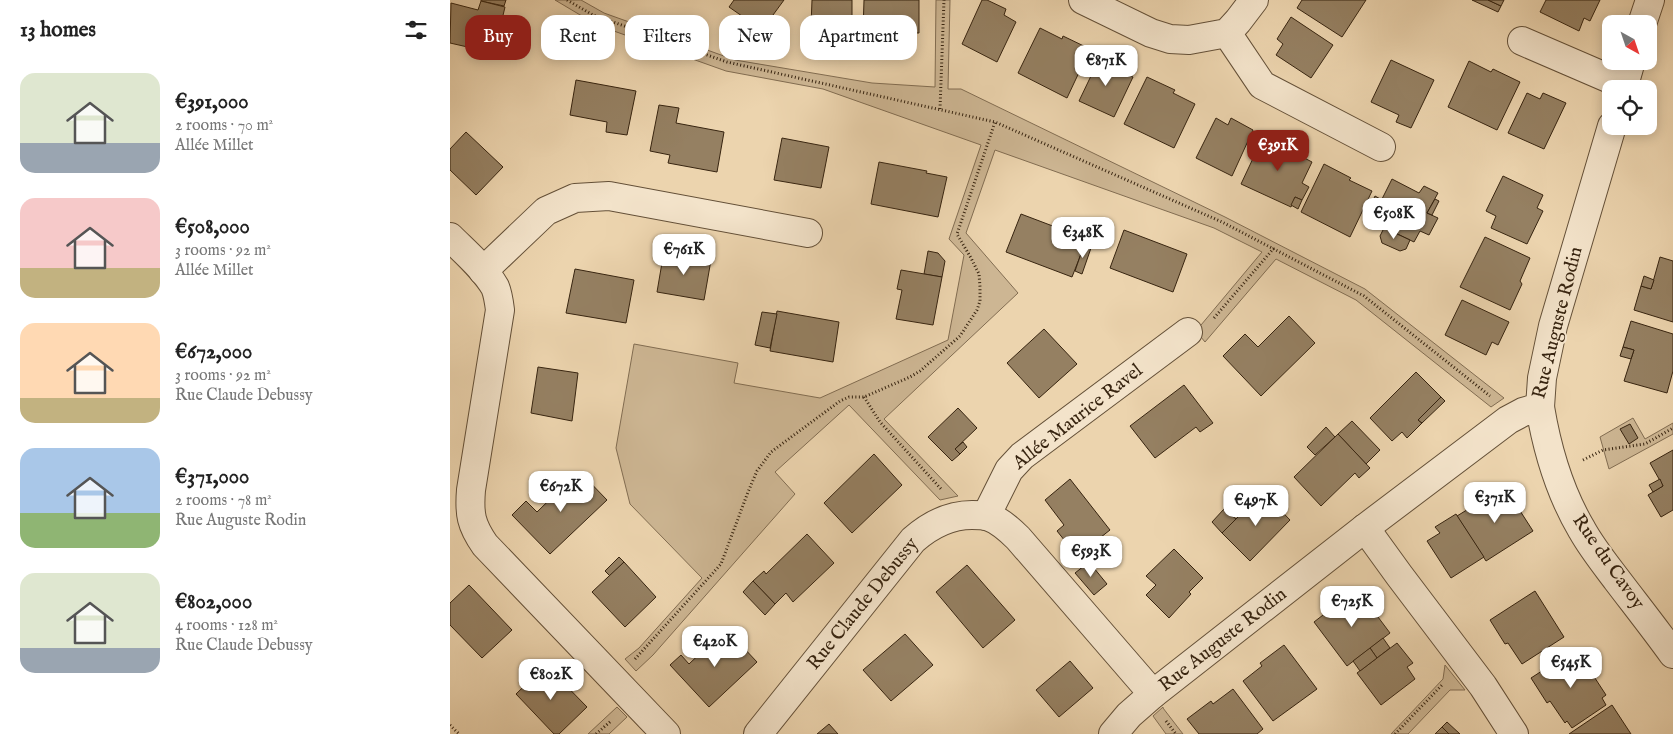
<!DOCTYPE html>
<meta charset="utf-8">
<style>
body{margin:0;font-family:"IM FELL English",serif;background:#f2f2f2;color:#222;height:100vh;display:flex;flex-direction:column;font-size:19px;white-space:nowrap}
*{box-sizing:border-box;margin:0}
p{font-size:16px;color:#767676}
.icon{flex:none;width:28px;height:28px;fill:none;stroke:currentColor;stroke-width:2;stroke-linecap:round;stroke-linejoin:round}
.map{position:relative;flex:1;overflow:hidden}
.side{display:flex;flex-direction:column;background:#fff;width:450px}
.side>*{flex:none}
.banner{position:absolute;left:15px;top:15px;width:475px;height:45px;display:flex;gap:10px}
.needle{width:32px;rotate:140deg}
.tools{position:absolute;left:1152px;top:15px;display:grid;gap:10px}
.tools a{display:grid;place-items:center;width:55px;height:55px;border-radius:10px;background:#fff;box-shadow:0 2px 12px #0003;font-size:25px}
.price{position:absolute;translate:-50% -42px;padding:0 11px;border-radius:10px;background:#fff;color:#222;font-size:16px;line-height:32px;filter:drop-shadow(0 1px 2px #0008)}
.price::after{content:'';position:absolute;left:50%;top:30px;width:15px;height:11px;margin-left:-8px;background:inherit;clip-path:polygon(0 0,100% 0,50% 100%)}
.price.selected{background:#8f2418;color:#fff}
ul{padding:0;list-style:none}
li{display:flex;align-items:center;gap:15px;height:125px;padding:0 20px}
li span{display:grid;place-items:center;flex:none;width:140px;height:100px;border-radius:15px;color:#555}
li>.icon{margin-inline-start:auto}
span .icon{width:60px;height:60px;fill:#fffc;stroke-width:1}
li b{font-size:21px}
h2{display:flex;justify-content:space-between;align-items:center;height:60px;padding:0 20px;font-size:21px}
.pill{padding:0 18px;border-radius:15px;background:#fff;box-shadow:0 2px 12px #0003;font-size:18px;line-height:45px}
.pill.selected{background:#8f2418;color:#fff}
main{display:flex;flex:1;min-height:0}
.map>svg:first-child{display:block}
.green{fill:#cdb693;stroke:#826d52}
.building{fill:#958062;stroke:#372410}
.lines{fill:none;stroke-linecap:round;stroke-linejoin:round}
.minor-casing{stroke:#645038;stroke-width:30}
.path{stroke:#372410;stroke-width:3;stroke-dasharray:1 2.5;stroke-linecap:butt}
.minor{stroke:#f3e3ca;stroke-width:28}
.labels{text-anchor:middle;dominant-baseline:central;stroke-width:4;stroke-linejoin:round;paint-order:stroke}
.street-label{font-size:19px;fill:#372410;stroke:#f3e3ca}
</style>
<main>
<section class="side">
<h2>13 homes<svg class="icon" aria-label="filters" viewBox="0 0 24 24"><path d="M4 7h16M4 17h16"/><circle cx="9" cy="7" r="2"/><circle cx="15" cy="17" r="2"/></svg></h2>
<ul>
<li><span style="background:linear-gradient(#dfe7d0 70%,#9aa5b1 0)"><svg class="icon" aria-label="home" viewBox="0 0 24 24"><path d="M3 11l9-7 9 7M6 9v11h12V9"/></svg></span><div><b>€391,000</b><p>2 rooms · 70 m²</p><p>Allée Millet</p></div></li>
<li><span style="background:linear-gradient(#f6c9c9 70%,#c2b280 0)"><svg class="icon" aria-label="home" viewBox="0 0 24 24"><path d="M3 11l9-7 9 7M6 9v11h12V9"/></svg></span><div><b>€508,000</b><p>3 rooms · 92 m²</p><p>Allée Millet</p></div></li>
<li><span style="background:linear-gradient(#ffd9b3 75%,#c2b280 0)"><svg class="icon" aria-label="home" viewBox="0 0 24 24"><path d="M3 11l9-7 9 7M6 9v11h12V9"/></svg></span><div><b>€672,000</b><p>3 rooms · 92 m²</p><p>Rue Claude Debussy</p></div></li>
<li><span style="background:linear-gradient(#a9c7e8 65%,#8fb573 0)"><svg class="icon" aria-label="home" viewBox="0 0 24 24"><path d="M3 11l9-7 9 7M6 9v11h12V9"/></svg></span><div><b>€371,000</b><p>2 rooms · 78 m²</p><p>Rue Auguste Rodin</p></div></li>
<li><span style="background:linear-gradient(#dfe7d0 75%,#9aa5b1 0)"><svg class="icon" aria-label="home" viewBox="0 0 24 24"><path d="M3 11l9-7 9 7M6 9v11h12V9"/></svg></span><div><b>€802,000</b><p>4 rooms · 128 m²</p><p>Rue Claude Debussy</p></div></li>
</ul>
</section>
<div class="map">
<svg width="1223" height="734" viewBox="0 0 1223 734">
<rect width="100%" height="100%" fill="#ecd4ae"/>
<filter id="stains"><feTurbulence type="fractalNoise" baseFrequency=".004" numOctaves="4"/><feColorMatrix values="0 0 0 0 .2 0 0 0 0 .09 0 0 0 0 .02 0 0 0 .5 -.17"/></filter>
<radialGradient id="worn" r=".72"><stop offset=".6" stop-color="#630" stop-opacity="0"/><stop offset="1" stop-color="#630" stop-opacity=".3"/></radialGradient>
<g class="green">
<path d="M105 0H131L154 13 285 60 422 83 485 87 486 0H500L498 89H511L775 217 915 289 1054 398 1041 407 906 300 826 259 755 342 746 331 812 252 764 228 545 150 516 233 568 293 434 419 508 496 490 500 399 405 325 472 345 494 203 655 186 671 175 659 189 648 252 578 180 504 166 448 184 344 288 363 284 383 370 398 498 340 514 255 499 239 531 145 373 89 276 71 147 25Z"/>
<path d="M1183 418 1195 439 1223 423V434L1159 469 1150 437Z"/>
<path d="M995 665 1015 690H1000L958 734H941L993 679Z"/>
<path d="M167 707 177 717 159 734H138Z"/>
<path d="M713 707V708L733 734H716L703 716Z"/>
</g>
<g class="building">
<path d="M31 0H56L54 6 31 1Z"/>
<path d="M284 0H334L312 30 279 7Z"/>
<path d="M362 0H402V27L361 26Z"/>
<path d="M414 0H469V33L413 32Z"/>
<path d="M532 0H537L556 9 554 15 566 22 547 62 512 44Z"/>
<path d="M852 0H916L892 37 847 8Z"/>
<path d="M1022 0H1038L1051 6 1048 12Z"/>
<path d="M1038 0H1054L1051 6Z"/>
<path d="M1096 0H1150L1140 21 1134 18 1129 31 1090 12Z"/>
<path d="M31 1 55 7 44 53 0 43 1 3 28 10Z"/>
<path d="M841 17 883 45 861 78 826 55 833 44 827 39Z"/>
<path d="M590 28 612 39 613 36 640 49 617 98 568 73Z"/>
<path d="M651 55 674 66 671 71 683 77 664 117 629 101Z"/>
<path d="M941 60 984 80 961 128 946 122 949 115 921 102Z"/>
<path d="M1019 61 1041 72 1043 69 1070 82 1047 130 998 107Z"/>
<path d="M697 77 725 90 723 93 745 104 724 148 674 124Z"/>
<path d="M126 80 186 91 177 135 156 132 157 122 120 115Z"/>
<path d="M1077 93 1090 99 1093 93 1116 103 1094 149 1058 133Z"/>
<path d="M209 105 229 108 226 123 274 132 267 172 218 163 220 155 200 151Z"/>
<path d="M766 118 778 125 781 118 803 130 782 176 746 158Z"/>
<path d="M16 132 53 167 26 195 0 170V149Z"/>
<path d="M814 135 841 148 839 150 862 162 852 183 859 187 852 200 845 197 841 207 791 184Z"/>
<path d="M332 138 379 147 371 188 324 180Z"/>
<path d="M429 162 477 171 476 173 497 177 488 217 421 204Z"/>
<path d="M874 164 901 178 899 180 922 191 900 237 851 212Z"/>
<path d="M1053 176 1093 195 1087 208 1093 211 1077 244 1041 228 1046 216 1036 211Z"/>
<path d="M942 179 969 193 974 186 988 193 977 213 988 218 979 235 970 231 964 242 921 221Z"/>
<path d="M925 196 932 200 921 221 915 218Z"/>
<path d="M845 197 852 200 848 209 841 205Z"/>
<path d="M985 199 989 201 982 215 977 213Z"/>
<path d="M571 214 637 239 622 277 556 252Z"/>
<path d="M934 228 960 240 956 249 950 251 932 243 930 236Z"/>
<path d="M674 230 737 254 723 292 660 268Z"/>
<path d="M1035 237 1080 258 1070 281 1072 284 1060 310 1010 287Z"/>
<path d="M634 245 641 248 632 274 625 271Z"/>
<path d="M214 251 261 260 254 300 207 292Z"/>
<path d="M478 251 488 253 495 261 492 277 474 274Z"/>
<path d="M1210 257 1223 261V322L1184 310 1191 286 1201 289Z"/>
<path d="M125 269 184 280 176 323 116 313Z"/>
<path d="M451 270 492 277 483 325 446 319 452 290 447 289Z"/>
<path d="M1194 276 1204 280 1201 289 1191 286Z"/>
<path d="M1012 300 1059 322 1048 345 1042 342 1036 355 995 335Z"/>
<path d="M327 311 389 322 383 362 320 351Z"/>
<path d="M312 312 327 314 320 348 305 345Z"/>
<path d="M839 316 865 343 811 396 773 356 795 334 808 347Z"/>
<path d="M1181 321 1223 334V371L1217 393 1174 381 1184 350 1173 347Z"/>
<path d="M594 329 627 364 589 398 557 363Z"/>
<path d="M1173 347 1184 350 1181 359 1170 356Z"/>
<path d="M88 367 128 373 122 421 81 413Z"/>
<path d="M966 372 991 397 968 420 972 423 957 438 952 432 942 441 920 418Z"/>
<path d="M734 385 763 423 750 432 746 427 705 458 680 426Z"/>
<path d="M991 397 995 401 972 423 968 420Z"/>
<path d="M508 408 527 428 505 449 510 454 502 461 478 437Z"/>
<path d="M902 421 930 450 916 464 888 434Z"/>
<path d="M1180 424 1188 438 1179 444 1170 429Z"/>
<path d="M876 427 885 437 865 455 857 447Z"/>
<path d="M888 434 920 468 909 478 905 473 871 506 844 477Z"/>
<path d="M513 442 517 447 510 454 505 449Z"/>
<path d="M1223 450V510L1211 517 1198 495 1213 486 1200 463Z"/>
<path d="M424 454 452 485 402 533 374 503Z"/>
<path d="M129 471 157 500 100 554 62 515 76 501 87 512Z"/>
<path d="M620 479 660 530 627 556 607 531 614 525 595 500Z"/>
<path d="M1210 479 1213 486 1203 492 1199 485Z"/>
<path d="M1056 489 1083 531 1036 561 1007 516 1033 500 1035 502Z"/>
<path d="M813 492 840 520 800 561 772 533Z"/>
<path d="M774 509 786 519 772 533 762 522Z"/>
<path d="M1006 514 1034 557 1001 578 977 541 990 533 985 527Z"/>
<path d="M357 534 384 563 343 602 336 593 325 604 303 581 314 571 316 574Z"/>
<path d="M724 549 753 578 739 592 741 594 719 618 696 595 706 585 696 576Z"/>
<path d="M169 557 174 562 160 576 155 571Z"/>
<path d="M174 562 206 597 175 627 142 592Z"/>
<path d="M639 562 657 584 644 595 625 573Z"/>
<path d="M517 565 565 620 533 648 486 592Z"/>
<path d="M303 581 325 604 315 615 293 592Z"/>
<path d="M19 585 62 630 32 658 0 625V603Z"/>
<path d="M904 591 919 611 922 609 940 633 897 666 864 622Z"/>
<path d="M1085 591 1114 637 1072 664 1058 643 1055 644 1040 620Z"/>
<path d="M276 629 307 662 259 707 220 665 231 655 239 664Z"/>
<path d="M455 634 483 665 441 701 413 670Z"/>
<path d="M933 638 940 648 927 658 920 648Z"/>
<path d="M947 643 963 663 957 667 965 679 931 705 907 673Z"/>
<path d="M834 645 867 689 823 721 793 681 812 666 810 663Z"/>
<path d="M920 648 927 658 910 671 903 661Z"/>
<path d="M1126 649 1156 695 1152 698 1156 705 1122 728 1117 721 1115 723 1100 701 1097 703 1081 678Z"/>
<path d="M620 661 643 688 609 717 586 690Z"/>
<path d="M96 665 137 707 109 734H104L66 694Z"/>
<path d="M783 689 813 729 807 734H749L737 719 761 701 763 704Z"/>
<path d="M1162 705 1181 734H1119Z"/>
<path d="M997 722 1010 734H999L992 727Z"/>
<path d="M379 724 388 734H367Z"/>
<path d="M992 727 999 734H985Z"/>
</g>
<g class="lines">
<defs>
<g id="minor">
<path d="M633 0 701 33 720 39 739 40 777 33 788 21 804 0"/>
<path d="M1192 24 1200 0"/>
<path d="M777 33 812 85 931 147"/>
<path d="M1072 41 1174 85"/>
<path d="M1173 89 1181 61"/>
<path d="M0 237C15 252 34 268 45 287 48 294 49 302 50 310L21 490C19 514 21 525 35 545L216 734"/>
<path d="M33 271 96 211 125 198 159 196 358 233"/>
<path d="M1090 407C1097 449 1110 493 1132 530 1142 548 1155 564 1167 580 1186 605 1205 629 1223 654"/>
<path d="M536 516 559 470 572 456 738 332"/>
<path d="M915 528 949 575 1033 686 1064 734"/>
<path d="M308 734 463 540C480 525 499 515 522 515 526 515 533 515 537 516 549 520 559 529 568 538L703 694"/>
<path d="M663 734 679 715 703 694 915 528 1058 420 1073 412 1090 407 1092 378 1103 326 1162 126"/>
</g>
</defs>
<use href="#minor" class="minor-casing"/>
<g class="path">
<path d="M117 0 143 15 277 62 545 122 772 222 914 296 1040 396"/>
<path d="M490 109 494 0"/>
<path d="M764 318 824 248"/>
<path d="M414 397 430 422 492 490"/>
<path d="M1133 460 1153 450 1195 444 1223 428"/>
<path d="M185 659 271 564 298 492 307 471 321 452 390 401 399 397H414L460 377 470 371 510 336 527 310 530 301V287L529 274 521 258 507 234 545 122"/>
<path d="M716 721 726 734"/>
<path d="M0 725 9 734"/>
<path d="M146 734 161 721"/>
<path d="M945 734 993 684"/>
</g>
<use href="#minor" class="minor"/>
</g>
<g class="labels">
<g class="street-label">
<text transform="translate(1108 323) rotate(-76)">Rue Auguste Rodin</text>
<text transform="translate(628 417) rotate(-38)">Allée Maurice Ravel</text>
<text transform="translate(1158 562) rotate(55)">Rue du Cavoy</text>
<text transform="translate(413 604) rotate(-51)">Rue Claude Debussy</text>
<text transform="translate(773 640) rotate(-38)">Rue Auguste Rodin</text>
</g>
</g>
<rect width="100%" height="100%" filter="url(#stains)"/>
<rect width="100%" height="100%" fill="url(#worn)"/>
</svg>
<div class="tools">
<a><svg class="needle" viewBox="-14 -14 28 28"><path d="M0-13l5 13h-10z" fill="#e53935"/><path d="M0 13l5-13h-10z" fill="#767676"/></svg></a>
<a><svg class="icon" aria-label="locate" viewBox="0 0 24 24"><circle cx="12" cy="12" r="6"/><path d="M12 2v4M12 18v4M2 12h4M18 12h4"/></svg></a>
</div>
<b class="price" style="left:656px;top:87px">€871K</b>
<b class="price selected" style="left:828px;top:172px">€391K</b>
<b class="price" style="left:944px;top:240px">€508K</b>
<b class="price" style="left:633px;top:259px">€348K</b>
<b class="price" style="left:234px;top:276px">€761K</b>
<b class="price" style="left:111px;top:513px">€672K</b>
<b class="price" style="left:1045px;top:524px">€371K</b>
<b class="price" style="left:806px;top:527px">€497K</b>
<b class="price" style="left:641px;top:578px">€593K</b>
<b class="price" style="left:902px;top:628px">€725K</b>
<b class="price" style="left:265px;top:668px">€420K</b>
<b class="price" style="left:1121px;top:689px">€545K</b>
<b class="price" style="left:101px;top:701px">€802K</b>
<div class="banner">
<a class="pill selected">Buy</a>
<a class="pill">Rent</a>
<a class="pill">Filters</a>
<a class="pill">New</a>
<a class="pill">Apartment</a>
</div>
</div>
</main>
